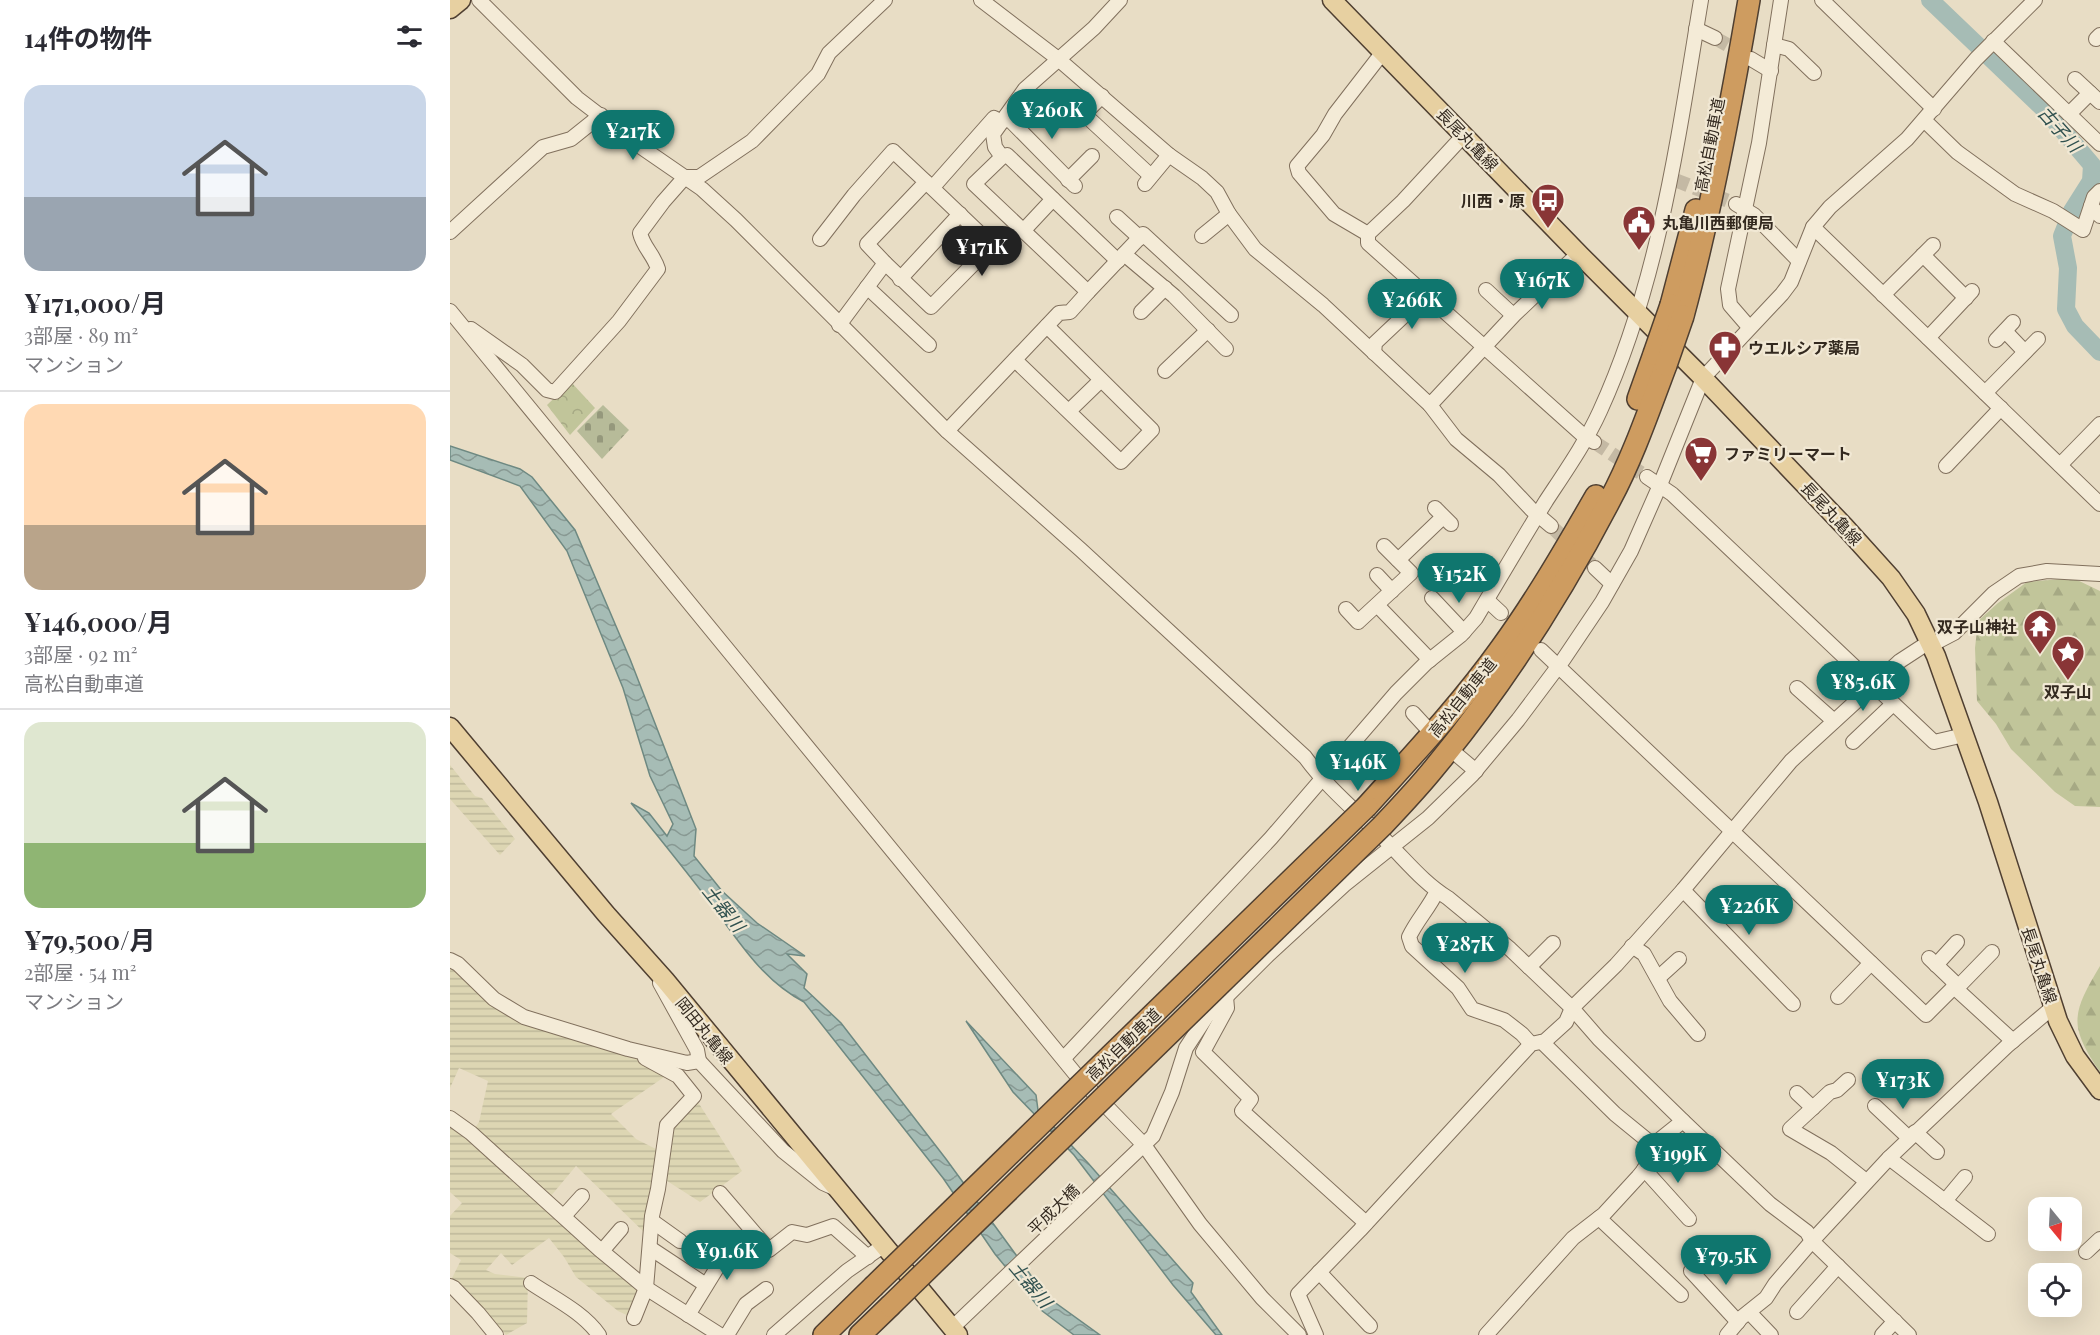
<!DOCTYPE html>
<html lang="ja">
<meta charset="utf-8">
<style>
body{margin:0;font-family:"Playfair Display","Noto Sans JP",serif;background:#f7f7f7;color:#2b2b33;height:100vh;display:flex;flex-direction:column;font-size:22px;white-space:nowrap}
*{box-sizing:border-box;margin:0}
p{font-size:20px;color:#7c7c81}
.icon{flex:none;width:33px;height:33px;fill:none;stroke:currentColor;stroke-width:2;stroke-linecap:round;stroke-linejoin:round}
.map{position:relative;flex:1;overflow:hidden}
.drawer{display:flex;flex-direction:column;background:#fff;width:450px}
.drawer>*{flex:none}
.needle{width:39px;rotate:162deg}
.fabs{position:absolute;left:1578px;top:1197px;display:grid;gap:12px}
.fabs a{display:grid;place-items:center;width:54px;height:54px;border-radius:12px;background:#fff;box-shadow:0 6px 24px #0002;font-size:30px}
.price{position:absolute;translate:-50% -51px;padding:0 14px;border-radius:21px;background:#0f766e;color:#fff;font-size:20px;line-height:39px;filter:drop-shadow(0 2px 3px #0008)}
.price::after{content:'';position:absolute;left:50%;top:36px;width:18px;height:14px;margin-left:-9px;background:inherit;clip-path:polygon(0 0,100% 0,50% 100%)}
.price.current{background:#222;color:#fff}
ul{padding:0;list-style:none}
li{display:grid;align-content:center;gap:12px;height:318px;padding:0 24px}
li+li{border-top:2px solid #e1e1e2}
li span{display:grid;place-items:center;height:186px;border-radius:18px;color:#555}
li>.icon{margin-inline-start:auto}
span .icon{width:108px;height:108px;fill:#fffc;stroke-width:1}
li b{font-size:26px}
h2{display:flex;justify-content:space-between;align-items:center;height:72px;padding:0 24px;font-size:26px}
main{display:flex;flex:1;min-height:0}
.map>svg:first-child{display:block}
.farmland{fill:url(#farmland-rules)}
.forest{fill:url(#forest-firs)}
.cemetery{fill:url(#cemetery-stones)}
.park{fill:url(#park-crowns)}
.water{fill:url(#water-waves);stroke:#6e8982;stroke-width:1.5}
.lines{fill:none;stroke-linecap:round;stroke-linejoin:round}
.river{stroke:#a6bcb5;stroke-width:18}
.minor-tunnel{stroke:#c4b9a4;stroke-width:14;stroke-dasharray:14 7;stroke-linecap:butt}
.minor-casing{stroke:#81705d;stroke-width:16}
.major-casing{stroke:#4f3f31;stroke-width:21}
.highway-casing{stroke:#4f3f31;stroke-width:24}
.minor{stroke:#f4ebd7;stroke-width:14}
.major{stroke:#e7d0a1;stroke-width:18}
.highway{stroke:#ce9c60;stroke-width:21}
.highway-bridge-casing{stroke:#4f3f31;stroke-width:24;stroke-linecap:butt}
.highway-bridge{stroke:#ce9c60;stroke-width:21}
.labels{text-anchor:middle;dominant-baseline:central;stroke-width:4.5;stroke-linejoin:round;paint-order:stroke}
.street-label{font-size:16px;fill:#33291f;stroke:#f1e8d4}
.poi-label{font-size:16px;font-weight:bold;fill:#33291f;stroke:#f1e8d4;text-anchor:start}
.water-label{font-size:18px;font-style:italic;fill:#30514f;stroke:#f1e8d4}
</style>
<main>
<section class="drawer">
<h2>14件の物件<svg class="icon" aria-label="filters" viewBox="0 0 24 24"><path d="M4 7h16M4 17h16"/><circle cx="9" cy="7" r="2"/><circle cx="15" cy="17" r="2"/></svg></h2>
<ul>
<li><span style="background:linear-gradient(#c9d6e8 60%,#9aa5b1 0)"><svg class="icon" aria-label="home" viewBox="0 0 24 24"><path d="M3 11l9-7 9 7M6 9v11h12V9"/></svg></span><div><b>¥171,000/月</b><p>3部屋 · 89 m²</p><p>マンション</p></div></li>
<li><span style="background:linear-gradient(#ffd9b3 65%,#b9a48a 0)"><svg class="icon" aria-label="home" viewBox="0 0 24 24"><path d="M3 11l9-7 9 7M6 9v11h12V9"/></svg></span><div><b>¥146,000/月</b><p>3部屋 · 92 m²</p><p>高松自動車道</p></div></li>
<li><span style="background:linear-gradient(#dfe7d0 65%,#8fb573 0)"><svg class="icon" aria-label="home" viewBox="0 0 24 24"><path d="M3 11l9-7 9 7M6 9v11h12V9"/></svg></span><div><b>¥79,500/月</b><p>2部屋 · 54 m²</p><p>マンション</p></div></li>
</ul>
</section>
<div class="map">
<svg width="1650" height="1335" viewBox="0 0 1650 1335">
<defs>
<pattern id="farmland-rules" width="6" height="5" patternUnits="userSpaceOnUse" patternTransform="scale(1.5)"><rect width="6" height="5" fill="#ddd6b3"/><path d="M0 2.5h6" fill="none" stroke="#beb89a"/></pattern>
<pattern id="forest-firs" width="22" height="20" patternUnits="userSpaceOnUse" patternTransform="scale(1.5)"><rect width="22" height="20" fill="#c1c59a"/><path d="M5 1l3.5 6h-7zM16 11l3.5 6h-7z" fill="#a6a984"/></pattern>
<pattern id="cemetery-stones" width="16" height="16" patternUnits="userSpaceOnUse" patternTransform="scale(1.5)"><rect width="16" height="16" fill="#b7bb99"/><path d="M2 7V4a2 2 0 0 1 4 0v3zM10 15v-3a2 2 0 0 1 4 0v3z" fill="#95987c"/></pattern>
<pattern id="park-crowns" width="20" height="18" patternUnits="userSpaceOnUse" patternTransform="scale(1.5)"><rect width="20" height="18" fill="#c1c59a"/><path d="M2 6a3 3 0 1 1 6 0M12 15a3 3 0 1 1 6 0" fill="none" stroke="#a6a984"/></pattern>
<pattern id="water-waves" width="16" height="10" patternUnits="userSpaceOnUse" patternTransform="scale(1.5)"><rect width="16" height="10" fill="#a6bcb5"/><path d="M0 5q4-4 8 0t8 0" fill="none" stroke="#889993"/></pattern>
</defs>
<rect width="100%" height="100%" fill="#e8ddc5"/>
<g class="farmland">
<path d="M0 765 25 796 32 798 65 839 50 855 0 799Z"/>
<path d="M0 966H2L43 1003 177 1054 217 1075 161 1114 186 1139 210 1151 199 1237 126 1166 100 1197 25 1128 29 1122 38 1081 9 1068 0 1088Z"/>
<path d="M246 1099 292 1171 250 1202 214 1179 220 1128Z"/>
<path d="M0 1121 189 1285 181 1317 168 1311 126 1277 114 1257 99 1238 62 1265 51 1253 36 1270 45 1274 78 1278 77 1323 56 1335 34 1309 10 1286 0 1282 11 1260 0 1253V1216L12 1203 0 1192Z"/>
</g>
<g class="forest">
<path d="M1623 578 1650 591V807L1625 806 1605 792 1561 749 1546 724 1527 701 1525 648 1528 621 1548 603 1577 582Z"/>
<path d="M1650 966V1072C1618 1025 1622 1013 1650 966Z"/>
</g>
<path class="cemetery" d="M153 405 179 430 152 459 127 431Z"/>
<path class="park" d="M121 382 145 408 120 435 97 405Z"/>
<g class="water">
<path d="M0 446 70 469 82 477 125 530 180 659 246 829 244 856 272 891 307 923 355 956 337 954 357 974 354 988 391 1023 496 1159 596 1296 650 1335H624L591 1310 545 1254 493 1178 354 1002C311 980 286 937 258 900 233 867 207 835 181 803L199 813 217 836 223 824 200 776 173 688 117 551 70 486 0 460Z"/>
<path d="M516 1021 586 1095 588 1110 638 1163 743 1283 741 1292 772 1335H766L723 1285 624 1155 563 1092Z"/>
</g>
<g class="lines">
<path class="river" d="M1480 0 1597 112 1642 165 1641 181 1622 211 1612 236 1618 268 1616 309 1625 326 1650 352"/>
<g class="minor-tunnel">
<path d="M1265 38 1297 56"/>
<path d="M1225 180 1286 204"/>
<path d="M1144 442 1197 477"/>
<path d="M1101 526 1145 568"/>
</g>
<defs>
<g id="minor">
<path d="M29 0 127 98 191 147 252 189 286 220 497 431 631 550 855 757C879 790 911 815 939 844 958 863 975 884 998 898L1060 949 1122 1008 1149 1039 1233 1121 1320 1204 1357 1232 1362 1241 1459 1335"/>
<path d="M531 0 607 58 719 155 752 178 767 192 779 214 805 249 873 305 980 405 1064 315 1129 253"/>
<path d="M1372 0 1484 109"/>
<path d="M1246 29 1265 38"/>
<path d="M1646 39 1650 35"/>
<path d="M1543 41 1650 144"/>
<path d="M1324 45 1339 49 1364 73"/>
<path d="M1301 59 1321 71"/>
<path d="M1625 79 1650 102"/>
<path d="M652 96 634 114 701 176"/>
<path d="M1619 114 1640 93"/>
<path d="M556 116 625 186"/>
<path d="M1474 120 1507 152 1565 194 1603 211 1633 230 1641 206 1650 216"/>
<path d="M1014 135 953 201 918 234V243L1135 437 1144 442"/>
<path d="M552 157 557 155 668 261"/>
<path d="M618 180 642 156"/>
<path d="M695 184 719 155"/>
<path d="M483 187 544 118 552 122"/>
<path d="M1286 204 1304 215 1349 261"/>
<path d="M1641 206 1644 197 1650 191"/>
<path d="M667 217 690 238"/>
<path d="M1363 227 1650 504"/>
<path d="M574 230 603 199"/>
<path d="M0 232 93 147 121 139 151 115"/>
<path d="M918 234 884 214 849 173 847 166 873 135 885 114 933 52"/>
<path d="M752 236 779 214"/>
<path d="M370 239 404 195 443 151 476 182 417 244 435 263 389 325"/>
<path d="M674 254 724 296 776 349"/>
<path d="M1473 255 1516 298"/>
<path d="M435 263 481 307 542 245 476 182"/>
<path d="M450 279 510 214"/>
<path d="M417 287 479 345"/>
<path d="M1036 290 1063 315"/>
<path d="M638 292 693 234 781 315"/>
<path d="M1433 295 1483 245"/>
<path d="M0 311 627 1076 694 1145 750 1224 812 1298 849 1335"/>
<path d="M691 312 715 288"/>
<path d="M1299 327 1280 305 1278 289 1309 143 1331 0"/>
<path d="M21 329 72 365 97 390 105 392 169 321 208 269C204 255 193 247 190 233L213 202 235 177H249L302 141 368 74 379 53 435 0"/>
<path d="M1555 331 1575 352"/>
<path d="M1478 338 1522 291"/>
<path d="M1546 340 1563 322"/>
<path d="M924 353 925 343 976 295"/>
<path d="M565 360 671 462 702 430 597 326"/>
<path d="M715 371 758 330"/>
<path d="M1535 393 1588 339"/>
<path d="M980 405 1006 439 1049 475 1082 510 1101 526"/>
<path d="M619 411 651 380"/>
<path d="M497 431 609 313 620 312 638 292 524 184 552 157 545 147 543 134 575 89 644 28 670 0"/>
<path d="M1610 465 1650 424"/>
<path d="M1496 466 1551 408"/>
<path d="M1197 477 1222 494 1484 742 1514 735"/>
<path d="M985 508 1001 524"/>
<path d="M948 560 993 517"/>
<path d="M1145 568 1162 584"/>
<path d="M927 575 942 591"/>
<path d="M982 598 1014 632"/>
<path d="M1037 600 1051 613"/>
<path d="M927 605 980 660"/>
<path d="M896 609 908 622 961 573 934 546"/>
<path d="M1091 650 1476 1015 1504 987 1563 1041"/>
<path d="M1347 688 1384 721"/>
<path d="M963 713 975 726"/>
<path d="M1403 742 1443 704"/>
<path d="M1006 754 1026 771"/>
<path d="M1233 890 1343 1004"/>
<path d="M987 891C979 908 967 920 959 937L962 946 1008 988 1022 1009 1054 1020 1072 1034 1081 1044"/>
<path d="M1182 946 1194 954 1220 1001 1248 1034"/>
<path d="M1479 958 1503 981 1504 987"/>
<path d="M0 960 8 964 44 999 74 1017 178 1049 237 1063 249 1061 333 1151 373 1183 382 1187"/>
<path d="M1486 965 1507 942"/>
<path d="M1079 967 1103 943"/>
<path d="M1208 978 1229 959"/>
<path d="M210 983 247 1050 249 1061"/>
<path d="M1506 989 1542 952"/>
<path d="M776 997 777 1008 753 1052 801 1099 792 1111 916 1223"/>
<path d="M1388 997 1421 963"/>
<path d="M1092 1042 1165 1114 1203 1145"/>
<path d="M614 1058 821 838 946 693 976 663 1011 635 1026 618C1049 579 1072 540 1096 501 1115 472 1136 442 1150 411 1209 282 1228 139 1251 0"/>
<path d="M1398 1080 1387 1090 1380 1092 1340 1129 1381 1153 1416 1181"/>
<path d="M1347 1093 1363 1108"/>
<path d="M1425 1106 1459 1138"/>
<path d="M0 1118 21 1133 149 1249 196 1288 270 1335"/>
<path d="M1465 1132 1487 1152"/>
<path d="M1439 1158 1538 1234"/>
<path d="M1194 1169 1239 1219"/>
<path d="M270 1193 319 1250 342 1232 357 1235 383 1226 418 1257"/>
<path d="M1495 1201 1515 1177"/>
<path d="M114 1216 132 1196"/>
<path d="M1149 1218 1231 1295"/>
<path d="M202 1221 230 1241"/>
<path d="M200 1248 256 1285"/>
<path d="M152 1251 171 1229"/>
<path d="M1636 1252 1650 1239"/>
<path d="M1241 1271 1288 1322"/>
<path d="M869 1272 920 1326"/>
<path d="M81 1283C103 1298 133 1312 149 1335"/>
<path d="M0 1286 4 1288 28 1313 46 1335"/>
<path d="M1299 1312 1321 1335"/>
<path d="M1347 1312 1388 1266"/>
<path d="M238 1315 270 1263 258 1254"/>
<path d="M184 1318 196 1288 202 1216 208 1189 217 1125 244 1096 228 1076 195 1058"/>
<path d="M502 1328 703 1136 722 1092 736 1048 757 1016 819 954 894 885 978 818 1022 775 1068 720 1113 660 1152 602 1181 551 1210 485 1253 378 1332 294 1341 282 1363 227 1380 207 1457 139 1526 59 1585 0"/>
<path d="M277 1335 296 1304 316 1289"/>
<path d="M324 1335 397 1271 433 1246"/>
<path d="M866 1335 848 1294 910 1230 1081 1044 1095 1041 1116 1022 1122 1008 1166 965 1233 890 1341 761 1450 661 1473 646 1481 645 1504 633 1544 593 1569 576 1597 571 1650 574"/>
<path d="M1036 1335 1123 1238 1154 1214 1188 1177 1197 1166 1203 1145 1233 1121"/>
<path d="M1277 1335 1291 1318 1316 1298 1325 1284 1362 1241 1439 1158 1557 1046 1603 1007"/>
<path d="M1432 1335 1445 1321"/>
</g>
<g id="major">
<path d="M882 0 1131 256 1253 378 1395 527 1441 578 1466 614 1486 656 1538 802 1608 1021 1625 1056 1650 1090"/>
<path d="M0 9 11 0"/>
<path d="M0 727 156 914 215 980 508 1335"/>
</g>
<g id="highway">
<path d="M1221 305 1246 210"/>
<path d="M1233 316C1261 212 1281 106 1299 0"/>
<path d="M1188 399 1204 354"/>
<path d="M917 806C963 755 1011 704 1051 648 1086 600 1116 548 1146 496"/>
<path d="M933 825C951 806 969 787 985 767 1053 685 1111 594 1160 500 1183 457 1199 410 1216 365"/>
<path d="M374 1335 423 1287"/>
<path d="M410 1335 440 1306"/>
</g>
</defs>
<use href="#minor" class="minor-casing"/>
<use href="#major" class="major-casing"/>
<use href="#highway" class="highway-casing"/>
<use href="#minor" class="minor"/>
<use href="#major" class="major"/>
<use href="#highway" class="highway"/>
<defs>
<g id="highway-bridge">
<path d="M1204 354 1221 305"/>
<path d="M1216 365 1233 316"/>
<path d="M423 1287 917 806"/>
<path d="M440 1306 933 825"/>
</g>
</defs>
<use href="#highway-bridge" class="highway-bridge-casing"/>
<use href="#highway-bridge" class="highway-bridge"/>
</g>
<defs>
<symbol id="bus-pin" viewBox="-11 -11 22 30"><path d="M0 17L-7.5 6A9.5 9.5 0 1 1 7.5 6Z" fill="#893536" stroke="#f1e8d4"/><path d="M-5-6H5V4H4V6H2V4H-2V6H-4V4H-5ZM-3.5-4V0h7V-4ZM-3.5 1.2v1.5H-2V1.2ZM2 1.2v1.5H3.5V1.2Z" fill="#fff"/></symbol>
<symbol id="civic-pin" viewBox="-11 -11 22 30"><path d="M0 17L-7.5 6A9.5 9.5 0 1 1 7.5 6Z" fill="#893536" stroke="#f1e8d4"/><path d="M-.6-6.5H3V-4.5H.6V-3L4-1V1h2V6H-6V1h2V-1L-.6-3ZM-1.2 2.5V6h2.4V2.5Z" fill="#fff"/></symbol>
<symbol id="pharmacy-pin" viewBox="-11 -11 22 30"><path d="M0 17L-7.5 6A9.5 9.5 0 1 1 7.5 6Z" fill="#893536" stroke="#f1e8d4"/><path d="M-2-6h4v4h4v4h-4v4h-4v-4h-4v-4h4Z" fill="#fff"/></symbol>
<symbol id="supermarket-pin" viewBox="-11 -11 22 30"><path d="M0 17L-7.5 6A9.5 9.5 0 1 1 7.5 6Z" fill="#893536" stroke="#f1e8d4"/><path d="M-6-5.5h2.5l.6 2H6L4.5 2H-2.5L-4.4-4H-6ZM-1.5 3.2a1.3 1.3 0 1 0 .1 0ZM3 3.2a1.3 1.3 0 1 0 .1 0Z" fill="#fff"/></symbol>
<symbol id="temple-pin" viewBox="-11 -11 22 30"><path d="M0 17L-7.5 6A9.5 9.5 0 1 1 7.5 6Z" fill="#893536" stroke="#f1e8d4"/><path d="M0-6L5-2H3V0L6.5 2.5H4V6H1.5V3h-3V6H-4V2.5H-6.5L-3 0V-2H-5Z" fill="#fff"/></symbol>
<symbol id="sight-pin" viewBox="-11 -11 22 30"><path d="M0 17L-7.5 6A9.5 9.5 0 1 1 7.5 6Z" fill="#893536" stroke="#f1e8d4"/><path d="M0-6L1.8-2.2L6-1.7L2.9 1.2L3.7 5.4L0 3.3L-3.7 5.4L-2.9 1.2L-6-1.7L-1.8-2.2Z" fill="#fff"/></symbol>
</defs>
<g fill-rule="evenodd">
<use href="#bus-pin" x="1079" y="181" width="38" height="52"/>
<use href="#civic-pin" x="1170" y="203" width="38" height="52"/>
<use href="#pharmacy-pin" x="1256" y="328" width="38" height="52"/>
<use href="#supermarket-pin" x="1232" y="434" width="38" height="52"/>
<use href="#temple-pin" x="1571" y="607" width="38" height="52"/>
<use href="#sight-pin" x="1599" y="633" width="38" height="52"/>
</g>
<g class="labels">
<g class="street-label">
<text transform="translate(1018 139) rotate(46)">長尾丸亀線</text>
<text transform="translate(1259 145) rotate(-79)">高松自動車道</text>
<text transform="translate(1382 513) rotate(47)">長尾丸亀線</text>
<text transform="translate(1012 697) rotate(-51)">高松自動車道</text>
<text transform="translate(1590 965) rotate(72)">長尾丸亀線</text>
<text transform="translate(255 1030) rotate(51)">岡田丸亀線</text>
<text transform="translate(673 1044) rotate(-44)">高松自動車道</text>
<text transform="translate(603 1209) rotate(-44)">平成大橋</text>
</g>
<g class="poi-label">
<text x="1075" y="200" text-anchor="end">川西・原</text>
<text x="1212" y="222">丸亀川西郵便局</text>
<text x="1298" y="347">ウエルシア薬局</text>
<text x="1274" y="453">ファミリーマート</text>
<text x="1567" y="626" text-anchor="end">双子山神社</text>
<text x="1618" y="691" text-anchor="middle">双子山</text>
</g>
<g class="water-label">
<text transform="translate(1610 129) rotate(48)">古子川</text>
<text transform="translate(274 908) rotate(51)">土器川</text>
<text transform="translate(581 1284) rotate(50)">土器川</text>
</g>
</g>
</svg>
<div class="fabs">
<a><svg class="needle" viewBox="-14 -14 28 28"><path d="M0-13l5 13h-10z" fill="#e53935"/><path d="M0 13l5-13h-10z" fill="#7c7c81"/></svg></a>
<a><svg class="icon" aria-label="locate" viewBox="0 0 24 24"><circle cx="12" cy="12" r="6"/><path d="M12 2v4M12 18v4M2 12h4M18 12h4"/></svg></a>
</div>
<b class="price" style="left:602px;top:140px">¥260K</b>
<b class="price" style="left:183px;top:161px">¥217K</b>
<b class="price current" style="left:532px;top:277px">¥171K</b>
<b class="price" style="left:1092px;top:310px">¥167K</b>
<b class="price" style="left:962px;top:330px">¥266K</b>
<b class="price" style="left:1009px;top:604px">¥152K</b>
<b class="price" style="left:1413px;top:712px">¥85.6K</b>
<b class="price" style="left:908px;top:792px">¥146K</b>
<b class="price" style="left:1299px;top:936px">¥226K</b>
<b class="price" style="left:1015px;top:974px">¥287K</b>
<b class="price" style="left:1453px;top:1110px">¥173K</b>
<b class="price" style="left:1228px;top:1184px">¥199K</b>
<b class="price" style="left:277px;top:1281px">¥91.6K</b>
<b class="price" style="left:1276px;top:1286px">¥79.5K</b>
</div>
</main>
